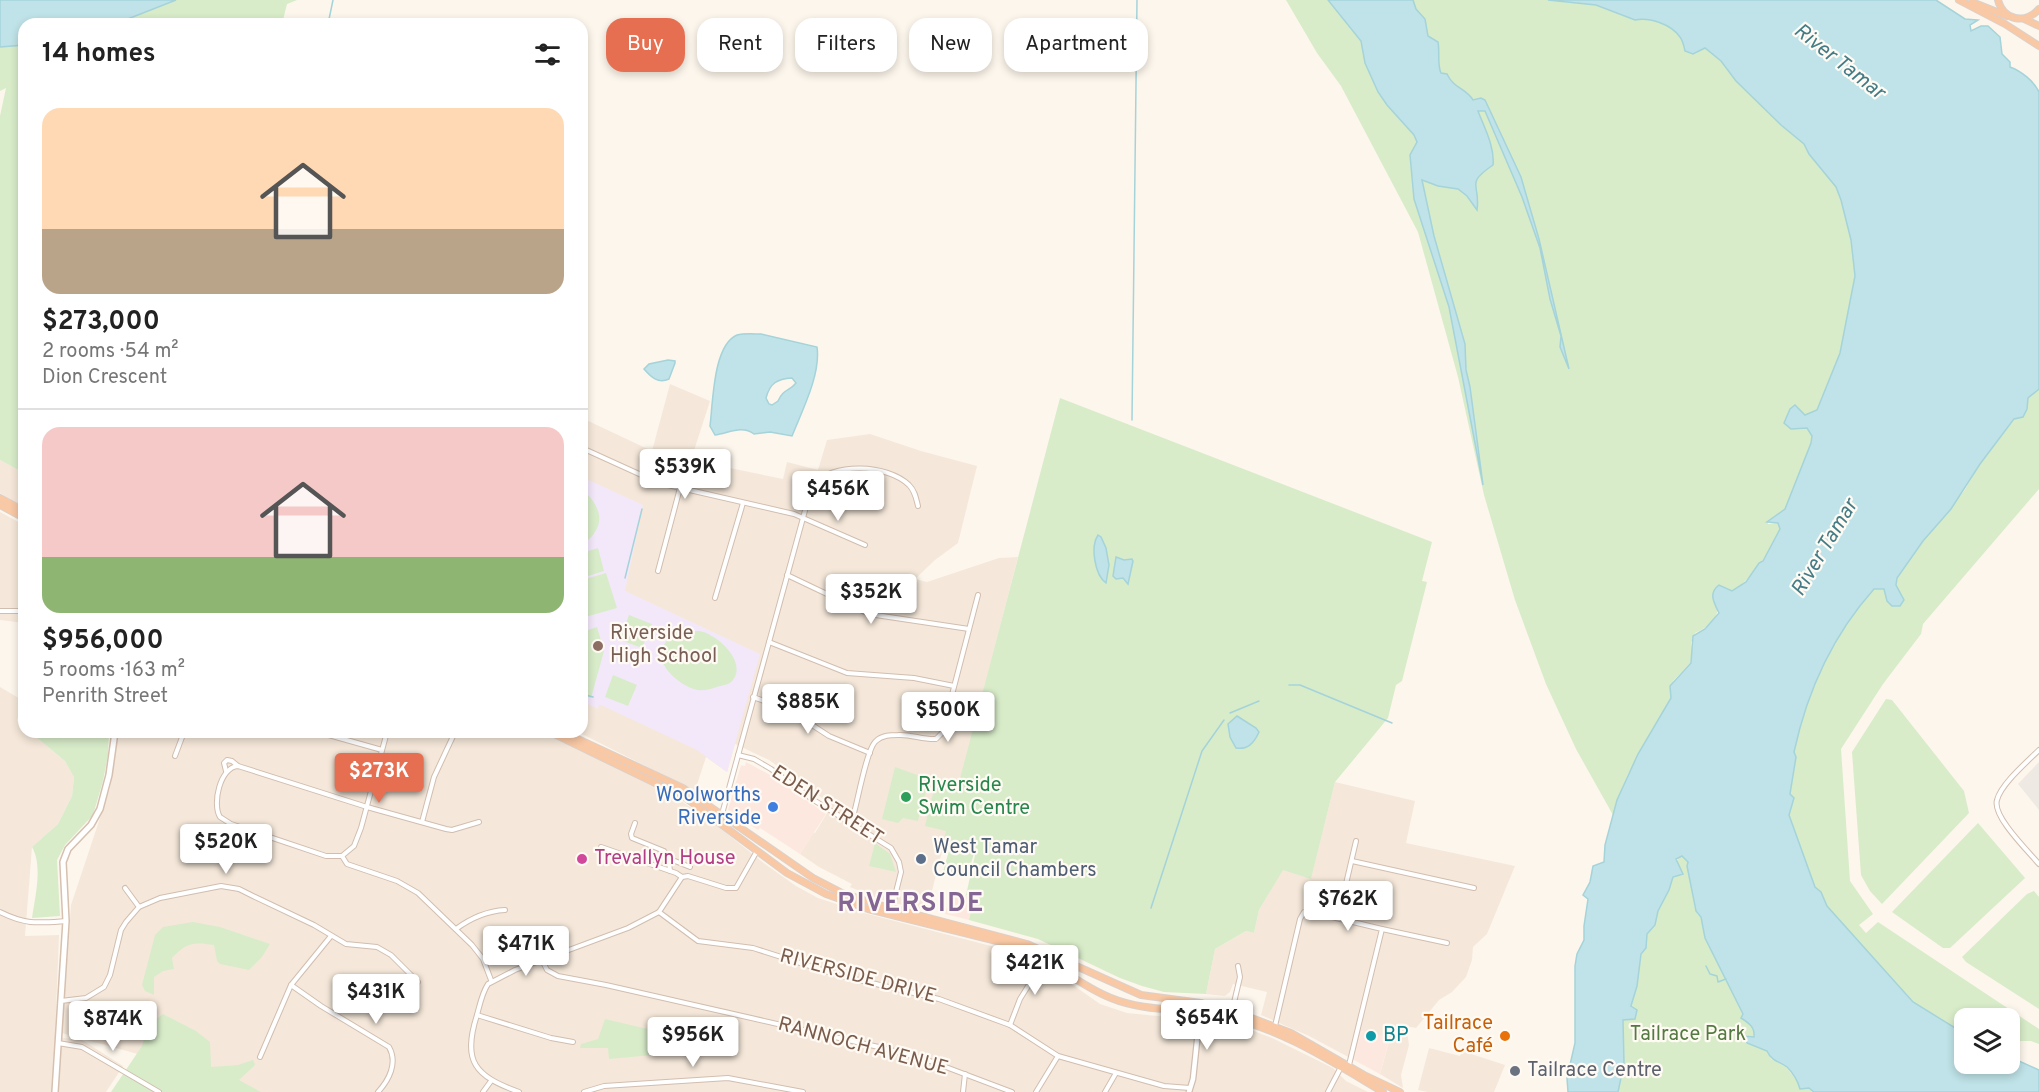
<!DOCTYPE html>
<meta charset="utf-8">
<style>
body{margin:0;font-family:Overpass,sans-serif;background:#f6f6f6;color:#222;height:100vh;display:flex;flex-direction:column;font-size:22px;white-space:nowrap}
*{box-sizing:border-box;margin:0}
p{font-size:20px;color:#767676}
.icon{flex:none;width:33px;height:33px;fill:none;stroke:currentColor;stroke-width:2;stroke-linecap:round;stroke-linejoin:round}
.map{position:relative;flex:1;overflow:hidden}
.drawer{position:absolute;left:18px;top:18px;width:570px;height:720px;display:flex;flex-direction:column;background:#fff;border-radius:18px;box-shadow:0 3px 9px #0003}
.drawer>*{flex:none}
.hud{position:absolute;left:606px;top:18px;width:570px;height:54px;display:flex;gap:12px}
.tools{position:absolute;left:1954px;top:1008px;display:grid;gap:12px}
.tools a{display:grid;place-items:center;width:66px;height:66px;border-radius:12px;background:#fff;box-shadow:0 3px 9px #0003;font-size:30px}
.price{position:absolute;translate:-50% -51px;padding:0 14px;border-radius:6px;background:#fff;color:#222;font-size:20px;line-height:39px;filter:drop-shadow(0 2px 3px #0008)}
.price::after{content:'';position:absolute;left:50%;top:36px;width:18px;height:14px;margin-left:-9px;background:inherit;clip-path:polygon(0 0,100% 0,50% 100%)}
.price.current{background:#e76f51;color:#fff}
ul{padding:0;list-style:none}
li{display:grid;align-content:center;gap:12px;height:318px;padding:0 24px}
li+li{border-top:2px solid #e0e0e0}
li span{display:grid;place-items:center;height:186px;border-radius:18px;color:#555}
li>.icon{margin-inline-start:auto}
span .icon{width:108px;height:108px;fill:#fffc;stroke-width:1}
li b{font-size:26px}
h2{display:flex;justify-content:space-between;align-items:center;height:72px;padding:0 24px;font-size:26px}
.pill{padding:0 21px;border-radius:18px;background:#fff;box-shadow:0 3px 9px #0003;font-size:21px;line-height:54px}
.pill.current{background:#e76f51;color:#fff}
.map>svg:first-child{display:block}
.residential{fill:#f5e8da}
.commercial{fill:#fde8e0}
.industrial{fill:#efe9e4}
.education{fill:#f3e8fa}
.green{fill:#d8ecc9}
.water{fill:#bfe3e8;stroke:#a5d3da;stroke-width:1.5;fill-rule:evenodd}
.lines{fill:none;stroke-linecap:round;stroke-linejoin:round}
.stream{stroke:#a5d3da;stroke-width:1.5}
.minor-casing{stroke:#d1beb0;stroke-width:6}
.tertiary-casing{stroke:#d1beb0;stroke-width:7}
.secondary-casing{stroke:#d6c0b0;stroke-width:8}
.trunk-casing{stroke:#dad1cd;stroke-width:8}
.minor{stroke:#fff;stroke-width:4}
.tertiary{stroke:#fff;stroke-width:4.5}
.secondary{stroke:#fff;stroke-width:5}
.trunk{stroke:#f9c8a4;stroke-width:6}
.education-dot{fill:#8d6e63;stroke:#fffaf3;stroke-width:2}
.leisure-dot{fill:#2e9e5b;stroke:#fffaf3;stroke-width:2}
.shop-dot{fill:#3f7fe0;stroke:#fffaf3;stroke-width:2}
.hotel-dot{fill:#d1479c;stroke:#fffaf3;stroke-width:2}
.service-dot{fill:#5c6f8a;stroke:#fffaf3;stroke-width:2}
.culture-dot{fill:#0f9aa8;stroke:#fffaf3;stroke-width:2}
.food-dot{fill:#e8710a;stroke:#fffaf3;stroke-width:2}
.worship-dot{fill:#6b7280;stroke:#fffaf3;stroke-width:2}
.labels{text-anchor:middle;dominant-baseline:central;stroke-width:4.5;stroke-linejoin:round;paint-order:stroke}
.education-label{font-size:20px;fill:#785e54;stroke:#fffaf3;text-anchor:start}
.leisure-label{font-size:20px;fill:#27864d;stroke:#fffaf3;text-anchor:start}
.shop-label{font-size:20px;fill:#366cbe;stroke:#fffaf3;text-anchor:end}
.street-label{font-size:20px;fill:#7a5c4d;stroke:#fffaf3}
.service-label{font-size:20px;fill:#4e5e75;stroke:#fffaf3;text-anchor:start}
.hotel-label{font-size:20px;fill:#b23c85;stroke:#fffaf3;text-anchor:start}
.food-label{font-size:20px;fill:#c56008;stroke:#fffaf3;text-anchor:end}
.park-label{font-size:20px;fill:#537a41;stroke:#fffaf3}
.culture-label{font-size:20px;fill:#0d838f;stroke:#fffaf3;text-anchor:start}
.worship-label{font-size:20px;fill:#5b616d;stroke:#fffaf3;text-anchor:start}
.water-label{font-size:21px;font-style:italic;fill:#437c86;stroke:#fffaf3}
.district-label{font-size:26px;font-weight:bold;letter-spacing:1.5px;fill:#846695;stroke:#fffaf3}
</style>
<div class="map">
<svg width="2039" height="1092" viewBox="0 0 2039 1092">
<rect width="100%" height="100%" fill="#fdf6ec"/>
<g class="residential">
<path d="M670 384 710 401 691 460 783 479 787 462 818 470 827 440 870 434 921 451 977 466 958 543 935 560 915 579 927 582 999 558 1018 557 927 910 885 901 850 887 852 884 819 867 800 854 813 832 815 833 832 805 769 760 735 744 727 772 706 757 695 791 578 732H582V418L652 451Z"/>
<path d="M0 460 24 473V508L0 493Z"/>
<path d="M0 512 24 525V623L0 620Z"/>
<path d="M0 687 22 700 17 721 24 727V732H30L65 761 74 776 72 796 58 824 32 847 25 936 59 935 55 1037 82 1040 123 1066 106 1092H0Z"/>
<path d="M116 732H541L663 789 710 820 765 864 796 886 818 898 864 913 1022 954 1053 971 1100 1004 1127 1013 1209 1021 1251 1030 1272 1038 1333 1068 1346 1081 1368 1092H248L199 1071 62 1033 71 905 110 788Z"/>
<path d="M1335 782 1415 801 1406 843 1515 866 1487 934 1473 947 1472 960 1466 977 1452 992 1439 1000 1416 1028 1406 1026 1409 1045 1401 1075 1403 1088 1380 1074 1390 1038 1361 1031 1354 1060 1309 1036 1261 1015 1267 992 1233 984 1230 992 1225 996 1206 994 1215 949 1246 931 1254 933 1259 910 1283 869 1311 878Z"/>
<path d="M1429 1048 1460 1056 1462 1051 1505 1065 1494 1092H1428L1418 1090Z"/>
</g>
<g class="commercial">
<path d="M746 762 772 776 826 814 800 854 760 828 758 830 728 810 741 765 745 766Z"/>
<path d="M951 892 974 897 969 920 945 914Z"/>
<path d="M1361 1031 1390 1037 1380 1074 1354 1060Z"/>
</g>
<path class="industrial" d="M2039 762V810L2018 784Z"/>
<path class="education" d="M582 477 643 505 625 591 760 654 727 772 697 750 601 705H599L598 709 582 701Z"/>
<g class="green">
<path d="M0 0H297L287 4 282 24H24V473L0 460V116L6 88 0 91Z"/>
<path d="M1286 0H1623L1856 128 1855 276 1840 353 1817 410 1806 415 1800 411 1798 407 1790 409 1784 423 1799 429 1807 428 1812 436 1811 443 1785 509 1768 521V524L1778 523 1780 529C1772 549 1752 580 1732 591L1722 586C1718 610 1720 622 1695 633L1691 643 1693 653 1691 662 1673 681 1671 698 1628 774 1617 800 1613 815 1576 749 1546 684 1515 600 1484 495 1458 377 1418 232 1341 86 1317 53Z"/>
<path d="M2039 389V489L1923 624 1921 634 1883 684 1841 749 1850 881 1873 914 1859 925 1866 933 1878 922 2039 1029V1044L2031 1041H2010V1018H1965V1034L1913 1002 1827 906 1821 892 1815 887 1789 815 1794 799 1790 794 1796 757 1794 752C1807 691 1833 636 1874 589H1885L1892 606H1900L1903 600 1896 585 1897 578 1923 541 1964 491 1980 464 2015 419 2023 417 2027 409 2028 398Z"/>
<path d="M1060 398 1432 542 1422 581 1427 582 1402 681 1396 685 1388 718 1335 782 1311 879 1283 870 1259 910 1254 933 1246 931 1215 949 1206 994 1164 992 1142 986 1120 978 1038 939 969 920 974 897 966 895 976 851 943 843 946 831 925 826 930 804 952 809V807L931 801 937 779 958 786Z"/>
<path d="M582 489C603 508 607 527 582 545Z"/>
<path d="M598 548 604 571 582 578V553Z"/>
<path d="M606 573 617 608 582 618V580Z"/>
<path d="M629 615 652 624 642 648 620 640Z"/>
<path d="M683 626 688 632C691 632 694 631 697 631 715 631 748 662 733 680 729 685 723 685 717 687 710 689 705 691 698 690 684 688 659 669 661 652 662 646 667 641 670 636L669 629Z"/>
<path d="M597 627 604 651 591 698 582 695V632Z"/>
<path d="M613 675 637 685 628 706 605 697Z"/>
<path d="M1886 699 1892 700 1964 791 1969 813 1882 904 1870 891 1861 875 1852 752Z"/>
<path d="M30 732H109L108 755 103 781 93 815 65 845 57 860 60 916 32 918C35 897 43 866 32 847L58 824 72 796 74 777 65 761Z"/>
<path d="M895 767 926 778 924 786 927 788 922 806 927 807 925 812 920 811 918 821 903 818 898 823 882 819Z"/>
<path d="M1978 823 2025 878 1950 948H1943L1892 912Z"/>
<path d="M875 843 890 854 896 872 869 866Z"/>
<path d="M950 847 974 853 967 878 943 872Z"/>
<path d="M1679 856 1684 857 1687 860 1694 904 1696 911 1701 917 1705 938 1743 1014 1742 1019C1750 1022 1755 1028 1754 1037L1752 1038 1746 1035 1768 1052 1771 1059 1786 1067 1799 1083 1798 1086 1809 1088 1814 1092H1618L1624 1064 1623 1020 1633 1008 1631 1002 1635 994 1641 954 1647 934 1655 925 1658 911 1669 890 1673 877 1683 874 1677 862Z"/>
<path d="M2034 891 2039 897V1009L1966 962 1962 957 2027 894Z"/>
<path d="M193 922 220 927 270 944 262 957 249 970 220 964 217 961 214 945C194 942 187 942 172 958L174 969 163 971 154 977V995L145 991 142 985 155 935 163 927Z"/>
<path d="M163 1014 196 1031 210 1042 211 1067 238 1065 253 1060 255 1065 239 1080 261 1092H111L142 1046 148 1026Z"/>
<path d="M605 1019 708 1043V1050L609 1059 608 1048H580L581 1044 598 1039Z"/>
</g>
<g class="water">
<path d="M0 0H176L115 24H24V45L0 47Z"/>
<path d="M1328 0H1413L1416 9 1425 19 1428 36 1438 42C1440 52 1437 65 1441 73L1447 74C1454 89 1466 88 1473 100L1481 98 1485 100 1521 177 1539 239 1569 369 1560 347 1561 336 1550 299 1540 248 1522 197 1485 111H1478C1484 127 1495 147 1493 165 1464 185 1481 183 1477 210L1467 196 1458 189 1438 186 1422 180 1434 236 1465 344 1466 370 1470 387 1483 485 1449 307 1414 199 1410 155 1417 142 1414 135 1387 105 1378 92 1365 63 1361 41Z"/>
<path d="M1548 0H1936L1965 19 1978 20 1970 25 1971 31 1981 26H1988L2000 37 2002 54 2010 62V67C2021 71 2034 81 2039 92V389L2028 398 2027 409 2023 417 2014 419 1980 464 1951 509 1923 541 1897 578 1896 585 1904 600 1900 606H1892L1887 601 1884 589H1874C1832 636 1807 692 1794 752L1796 757 1790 794 1794 798 1789 815 1815 887 1821 892 1827 906 1913 1002 1965 1034V1064H2010V1057L2039 1070V1092H1814L1809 1088 1800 1089C1798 1082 1793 1073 1787 1067 1779 1061 1772 1062 1767 1051L1747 1043 1744 1036 1754 1037C1755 1027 1749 1023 1741 1018L1743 1014 1705 938 1701 917 1696 911 1687 866 1688 862 1682 856 1676 859 1683 874 1673 877 1669 890 1658 911 1655 925 1647 934 1646 948 1641 954 1637 986 1631 1006 1637 1010 1635 1019 1623 1020 1624 1064 1618 1092H1568L1567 1078 1575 1043V966L1577 954 1584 940V926L1588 899 1583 895 1590 882 1593 866 1604 862 1605 845 1617 800 1638 754 1671 698 1670 686 1691 663 1693 636 1705 629 1719 613C1714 603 1708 593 1719 585L1732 591 1746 582 1759 563 1763 561 1780 529 1778 523 1767 522 1785 509 1811 443 1812 436 1807 428 1791 429 1784 423 1790 409 1795 405 1805 415 1817 410 1840 353 1855 276 1851 240 1841 200 1836 187 1809 154 1804 144 1781 125 1736 81 1721 61 1705 48 1693 54 1685 51C1684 46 1683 41 1680 37 1671 24 1649 17 1635 20L1596 5Z"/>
<path d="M761 334 817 347C821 374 802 411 792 436L770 432 754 434C742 425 729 433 715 435L710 426C713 403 713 345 737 335 744 333 754 334 761 334ZM792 378 796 383C789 392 784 388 778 401L772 405 769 404 766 398C770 383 777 379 792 378Z"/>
<path d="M668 360 675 361V363L669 379C658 384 651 377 644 369L649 364Z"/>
<path d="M1098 535 1101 537 1106 548 1109 565 1106 583C1095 575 1090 547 1098 535Z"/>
<path d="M1116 557 1124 560 1132 559 1133 561 1128 584 1123 578 1116 579 1113 576Z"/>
<path d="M1237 716 1256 728 1259 732C1254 743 1248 750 1236 748L1230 737 1228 724Z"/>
</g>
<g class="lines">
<g class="stream">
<path d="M328 24 333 0"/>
<path d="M1132 420 1137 0"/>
<path d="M625 578 642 509"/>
<path d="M1289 685H1300L1392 723"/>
<path d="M582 694 593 697"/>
<path d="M1230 713 1259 701"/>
<path d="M1151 908 1202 751 1224 720"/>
<path d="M1706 966 1710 974 1717 976 1718 982 1726 979"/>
</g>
<defs>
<g id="minor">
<path d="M582 448 659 483 794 514 865 545"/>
<path d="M658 571 680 488"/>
<path d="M787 575 869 614 969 629"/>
<path d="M715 598 743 503"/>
<path d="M0 611H24"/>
<path d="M769 642 847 673 914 678 954 686"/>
<path d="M753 697 789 710 829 736 870 753"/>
<path d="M318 732 382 750"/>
<path d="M2039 750C2027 762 2001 784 1997 800 1992 816 2028 851 2039 864"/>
<path d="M738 755 754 759 771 769 812 799 891 848 899 862 901 872 892 908"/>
<path d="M175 756 184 732"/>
<path d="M226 771 224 763 227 760 232 761 238 766"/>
<path d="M722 814 812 485C833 462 887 464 909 485 915 491 916 498 918 506"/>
<path d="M849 821 854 813C858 799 867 748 876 741 882 735 891 735 898 735 911 734 923 740 936 739L942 733 978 595"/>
<path d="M422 822 434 777 455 732"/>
<path d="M479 822 452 830 446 829 367 807 238 766C220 767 212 804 220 817L231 824 326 856H342L347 864 397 881 418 893 472 945 483 959 491 980"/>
<path d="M635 823 631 834 632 838 664 851 669 862 670 871"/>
<path d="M601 847 676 873 682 877"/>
<path d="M757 851 736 888H726L688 876 682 877 659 912 698 941 753 948 838 975 939 999 1010 1025 1058 1056 1164 1086 1190 1088"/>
<path d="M342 856 354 846 361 828 387 732"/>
<path d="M1352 861 1474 888"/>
<path d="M669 862 675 861 690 867"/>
<path d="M125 888 139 907"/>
<path d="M0 912C26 925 38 923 66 921"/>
<path d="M1338 918 1356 841"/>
<path d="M456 929C471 918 486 911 505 910"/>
<path d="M1382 929 1447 943"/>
<path d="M542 960 547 970 558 976 606 985 883 1048 930 1061 1012 1092"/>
<path d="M291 985 321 1006 389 1047C398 1063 389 1080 378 1092"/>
<path d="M61 1001 86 998 104 987 110 975 121 930 126 922 139 907 160 898 221 886 239 889 253 896 314 925 346 944 377 947 391 955 418 982"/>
<path d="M1232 1011 1240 977 1238 966"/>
<path d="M477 1015 551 1038 573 1042"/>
<path d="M1010 1025 1020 999 1045 959"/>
<path d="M1275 1026 1300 919 1304 912H1311L1382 929 1349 1065"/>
<path d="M58 1043 82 1047 159 1092"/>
<path d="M260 1057 291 985 331 936"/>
<path d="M483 1092 491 1081"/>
<path d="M519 1092C475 1076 462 1062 477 1015 480 1004 482 993 488 984L515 970 628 928 659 912"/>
<path d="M584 1092 604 1086 728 1078 803 1092"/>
<path d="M963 1092 965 1074"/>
<path d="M1036 1092 1058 1056"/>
<path d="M1105 1092 1116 1073"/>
<path d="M1328 1092 1341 1067"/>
</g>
<path id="tertiary" d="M1189 1092 1193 1079 1201 1003"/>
<path id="secondary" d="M55 1092 66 921 63 862 68 849 91 825 100 809 109 775 115 732"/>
<g id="trunk">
<path d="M1959 0 2005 24 2039 46"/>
<path d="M1998 0C2003 20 2025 25 2039 9"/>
<path d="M1972 2 2007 16"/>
<path d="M2024 19 2039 26"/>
<path d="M0 498 24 511"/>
<path d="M0 505 24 518"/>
<path d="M550 732 686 798 787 873 826 894 868 909 1024 948C1055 962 1080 986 1111 998 1145 1012 1183 1008 1219 1015 1279 1027 1331 1061 1383 1092"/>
<path d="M563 732 683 788 813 878 842 893 876 904 1027 944 1141 995 1201 1003 1241 1014 1291 1033 1364 1075 1400 1092"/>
</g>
</defs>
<use href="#minor" class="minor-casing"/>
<use href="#tertiary" class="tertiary-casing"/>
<use href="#secondary" class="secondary-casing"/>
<use href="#trunk" class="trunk-casing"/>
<use href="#minor" class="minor"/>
<use href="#tertiary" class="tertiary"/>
<use href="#secondary" class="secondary"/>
<use href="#trunk" class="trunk"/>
</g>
<circle class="education-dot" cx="598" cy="646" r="6"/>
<circle class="leisure-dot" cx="906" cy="797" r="6"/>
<circle class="shop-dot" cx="773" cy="807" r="6"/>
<circle class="hotel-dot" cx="582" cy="859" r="6"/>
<circle class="service-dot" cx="921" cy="859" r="6"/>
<circle class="culture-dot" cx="1371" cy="1036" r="6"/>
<circle class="food-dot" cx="1505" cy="1036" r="6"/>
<circle class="worship-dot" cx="1515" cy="1071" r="6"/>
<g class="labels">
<g class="education-label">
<text x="610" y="634">Riverside<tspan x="610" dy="23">High School</tspan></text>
</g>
<g class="leisure-label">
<text x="918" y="786">Riverside<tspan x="918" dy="23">Swim Centre</tspan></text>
</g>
<g class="shop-label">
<text x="761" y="796">Woolworths<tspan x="761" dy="23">Riverside</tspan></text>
</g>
<g class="street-label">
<text transform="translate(827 806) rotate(33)">EDEN STREET</text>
<text transform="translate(858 977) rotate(15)">RIVERSIDE DRIVE</text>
<text transform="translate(863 1047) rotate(15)">RANNOCH AVENUE</text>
</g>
<g class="service-label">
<text x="933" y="848">West Tamar<tspan x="933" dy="23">Council Chambers</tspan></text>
</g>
<g class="hotel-label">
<text x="594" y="859">Trevallyn House</text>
</g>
<g class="food-label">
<text x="1493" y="1024">Tailrace<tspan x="1493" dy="23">Café</tspan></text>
</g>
<g class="park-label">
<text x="1688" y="1035">Tailrace Park</text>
</g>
<g class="culture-label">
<text x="1383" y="1036">BP</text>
</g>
<g class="worship-label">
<text x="1527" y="1071">Tailrace Centre</text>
</g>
<g class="water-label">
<text transform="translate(1839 62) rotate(38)">River Tamar</text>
<text transform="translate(1825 548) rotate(-59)">River Tamar</text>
</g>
<g class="district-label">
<text x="911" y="904">RIVERSIDE</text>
</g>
</g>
</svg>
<div class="tools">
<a><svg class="icon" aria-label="layers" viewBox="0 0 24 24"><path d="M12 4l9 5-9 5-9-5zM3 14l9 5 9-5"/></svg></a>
</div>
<b class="price" style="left:685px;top:500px">$539K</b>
<b class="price" style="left:838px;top:522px">$456K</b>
<b class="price" style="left:871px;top:625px">$352K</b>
<b class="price" style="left:808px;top:735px">$885K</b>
<b class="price" style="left:948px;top:743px">$500K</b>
<b class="price current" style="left:379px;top:804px">$273K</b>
<b class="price" style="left:226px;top:875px">$520K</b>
<b class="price" style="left:1348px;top:932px">$762K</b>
<b class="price" style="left:526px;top:977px">$471K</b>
<b class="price" style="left:1035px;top:996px">$421K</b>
<b class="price" style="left:376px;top:1025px">$431K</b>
<b class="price" style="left:1207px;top:1051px">$654K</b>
<b class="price" style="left:113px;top:1052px">$874K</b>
<b class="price" style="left:693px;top:1068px">$956K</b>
<div class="hud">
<a class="pill current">Buy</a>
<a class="pill">Rent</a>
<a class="pill">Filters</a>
<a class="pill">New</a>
<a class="pill">Apartment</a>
</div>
<section class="drawer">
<h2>14 homes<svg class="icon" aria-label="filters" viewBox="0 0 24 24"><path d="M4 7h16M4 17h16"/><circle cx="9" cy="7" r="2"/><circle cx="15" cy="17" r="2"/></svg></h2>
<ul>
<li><span style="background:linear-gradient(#ffd9b3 65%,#b9a48a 0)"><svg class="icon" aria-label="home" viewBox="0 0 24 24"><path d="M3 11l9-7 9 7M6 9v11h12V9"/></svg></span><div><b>$273,000</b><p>2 rooms · 54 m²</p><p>Dion Crescent</p></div></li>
<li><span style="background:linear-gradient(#f6c9c9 70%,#8fb573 0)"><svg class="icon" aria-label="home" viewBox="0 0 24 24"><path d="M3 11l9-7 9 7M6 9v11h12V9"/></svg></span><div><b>$956,000</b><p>5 rooms · 163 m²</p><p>Penrith Street</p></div></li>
</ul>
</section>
</div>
